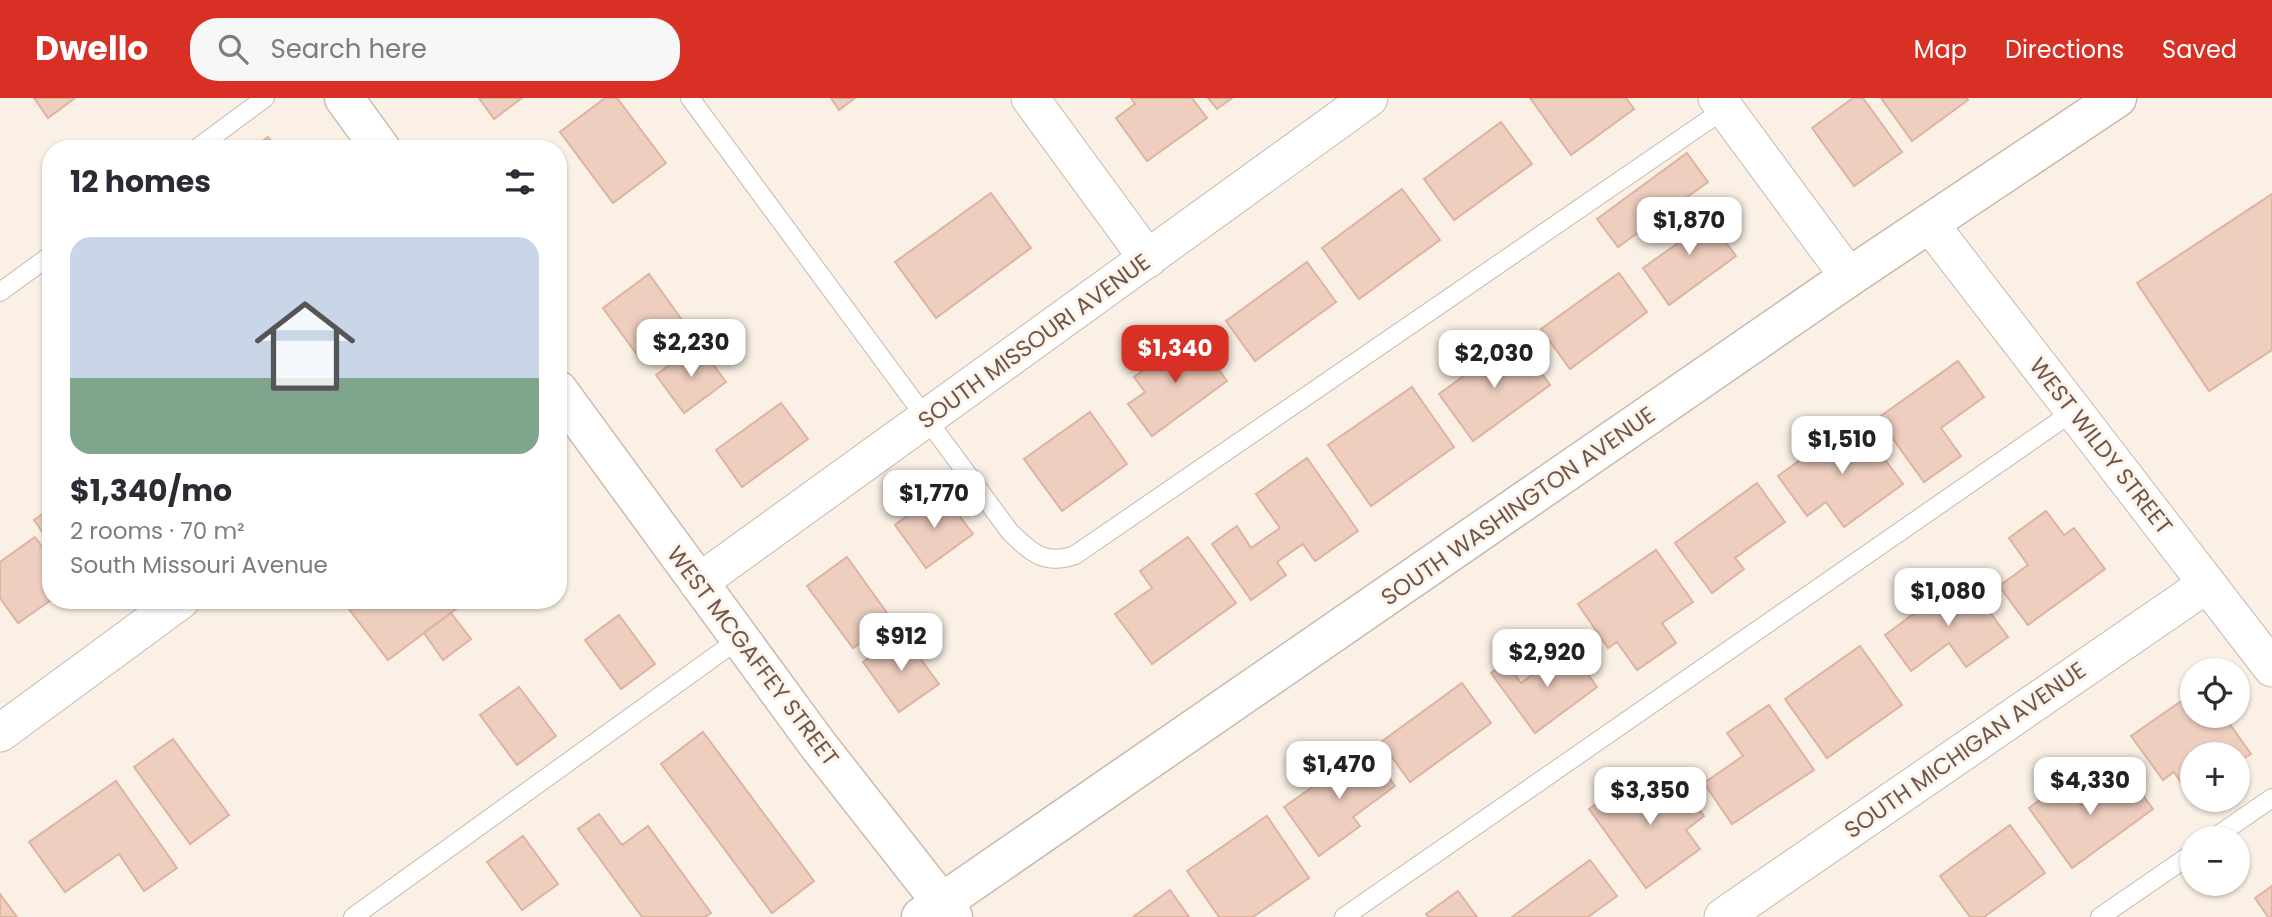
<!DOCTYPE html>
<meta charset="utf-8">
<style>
body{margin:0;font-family:Poppins,sans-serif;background:#f7f7f7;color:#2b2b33;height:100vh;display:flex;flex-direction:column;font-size:26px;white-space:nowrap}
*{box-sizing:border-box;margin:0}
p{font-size:23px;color:#7c7c81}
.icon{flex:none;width:38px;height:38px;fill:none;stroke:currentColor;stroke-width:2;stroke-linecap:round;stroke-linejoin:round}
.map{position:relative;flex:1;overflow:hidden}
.drawer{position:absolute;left:42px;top:42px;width:525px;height:469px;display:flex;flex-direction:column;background:#fff;border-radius:28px;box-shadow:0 2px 5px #0004}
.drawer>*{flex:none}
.controls{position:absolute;left:2180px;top:560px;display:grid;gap:14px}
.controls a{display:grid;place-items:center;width:70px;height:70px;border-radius:50%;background:#fff;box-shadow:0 2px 5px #0004;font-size:35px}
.price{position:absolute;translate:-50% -60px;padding:0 16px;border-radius:14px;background:#fff;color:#222;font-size:23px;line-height:46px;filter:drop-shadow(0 2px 4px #0008)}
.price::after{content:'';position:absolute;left:50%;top:42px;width:21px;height:16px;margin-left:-10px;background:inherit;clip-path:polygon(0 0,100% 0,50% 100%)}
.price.on{background:#d93025;color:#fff}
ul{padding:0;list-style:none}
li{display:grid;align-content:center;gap:14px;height:371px;padding:0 28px}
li+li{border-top:2px solid #e1e1e2}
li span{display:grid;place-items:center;height:217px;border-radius:21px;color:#555}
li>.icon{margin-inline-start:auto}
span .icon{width:126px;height:126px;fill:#fffc;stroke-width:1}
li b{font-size:30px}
h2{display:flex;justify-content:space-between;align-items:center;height:84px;padding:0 28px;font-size:30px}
header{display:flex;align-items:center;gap:42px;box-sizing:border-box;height:98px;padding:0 35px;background:#d93025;color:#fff}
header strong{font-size:33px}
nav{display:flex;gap:38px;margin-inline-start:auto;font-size:24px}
.search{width:490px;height:63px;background:#f7f7f7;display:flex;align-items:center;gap:18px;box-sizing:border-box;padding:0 24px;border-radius:28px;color:#7c7c81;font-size:26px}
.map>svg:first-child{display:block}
.building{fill:#edcebf;stroke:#deb4a1;stroke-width:2}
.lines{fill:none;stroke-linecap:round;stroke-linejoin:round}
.service-casing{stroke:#cab8ac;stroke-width:20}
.minor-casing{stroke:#cab8ac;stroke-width:39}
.tertiary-casing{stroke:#cab8ac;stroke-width:41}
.secondary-casing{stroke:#cfb9ad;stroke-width:41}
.service{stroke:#fff;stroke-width:18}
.minor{stroke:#fff;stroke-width:37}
.tertiary{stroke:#fff;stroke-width:38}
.secondary{stroke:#fff;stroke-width:38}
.labels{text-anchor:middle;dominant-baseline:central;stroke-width:6;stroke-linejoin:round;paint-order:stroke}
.street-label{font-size:23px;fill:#70574d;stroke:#fdf5eb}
</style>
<header>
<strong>Dwello</strong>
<div class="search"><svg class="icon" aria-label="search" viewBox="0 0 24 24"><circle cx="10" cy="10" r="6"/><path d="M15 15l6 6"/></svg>Search here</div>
<nav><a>Map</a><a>Directions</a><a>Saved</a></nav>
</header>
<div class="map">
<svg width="2272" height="819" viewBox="0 0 2272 819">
<rect width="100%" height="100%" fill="#faf0e5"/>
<g class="building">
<path d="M34 0H75L48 20Z"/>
<path d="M479 0H522L494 21Z"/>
<path d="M605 0H617L666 65 613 105 560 34Z"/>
<path d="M831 0H855L839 12Z"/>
<path d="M1131 0H1192L1207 20 1147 63 1116 20 1135 6Z"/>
<path d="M1208 0H1232L1217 11Z"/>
<path d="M1530 0H1626L1634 11 1571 57Z"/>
<path d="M1853 0H1863L1902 54 1854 88 1812 30Z"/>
<path d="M1881 0H1966L1968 2 1912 43Z"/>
<path d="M1501 24 1532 66 1454 122 1424 81Z"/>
<path d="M268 39 277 51H252Z"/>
<path d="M1687 55 1708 84 1618 149 1597 121Z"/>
<path d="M1402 91 1440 142 1359 201 1322 150Z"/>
<path d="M991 95 1031 150 936 220 895 164Z"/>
<path d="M2272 96V252L2209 293 2137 185Z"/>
<path d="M1701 110 1736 158 1669 207 1643 170 1678 145 1670 133Z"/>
<path d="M1307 164 1336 204 1255 263 1226 223Z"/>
<path d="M1619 175 1647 214 1570 271 1541 231Z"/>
<path d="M649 176 687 229 641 262 603 210Z"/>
<path d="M1193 236 1227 283 1152 338 1128 306 1145 294 1134 279Z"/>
<path d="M1516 240 1550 287 1473 343 1439 296Z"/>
<path d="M698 246 726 284 684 315 656 277Z"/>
<path d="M1958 263 1984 299 1941 330 1961 358 1924 384 1878 320Z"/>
<path d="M1412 289 1454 349 1371 408 1328 347Z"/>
<path d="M781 305 808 341 742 389 716 352Z"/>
<path d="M1090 314 1127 366 1062 413 1024 361Z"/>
<path d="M1856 322 1903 386 1844 429 1826 404 1807 418 1778 378Z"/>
<path d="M1307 360 1358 433 1315 463 1303 446 1277 464 1286 477 1251 502 1212 446 1237 428 1251 450 1280 430 1256 396Z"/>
<path d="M1757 385 1785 424 1735 460 1744 471 1712 495 1675 445Z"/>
<path d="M941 393 973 436 926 470 895 427Z"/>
<path d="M51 410V446L34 422Z"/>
<path d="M2046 413 2064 437 2074 430 2105 471 2028 527 1999 488 2028 467 2009 440Z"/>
<path d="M35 439 51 461V502L18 525 0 500V464Z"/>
<path d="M1188 439 1236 505 1152 566 1115 516 1152 490 1140 473Z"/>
<path d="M1656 452 1693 504 1662 525 1676 545 1637 572 1617 544 1608 550 1578 506Z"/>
<path d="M847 459 892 522 853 550 807 488Z"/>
<path d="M1964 479 2008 539 1966 569 1949 545 1911 573 1885 537Z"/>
<path d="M342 502H468L388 562Z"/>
<path d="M451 515 471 541 443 562 424 535Z"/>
<path d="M619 517 655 566 621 591 585 542Z"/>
<path d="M902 536 939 586 899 614 863 564Z"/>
<path d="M1860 548 1902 607 1827 660 1785 601Z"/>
<path d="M1569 550 1597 589 1535 635 1491 575 1506 564 1521 585Z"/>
<path d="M1462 585 1491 625 1410 684 1381 644Z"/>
<path d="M519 589 556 638 517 667 480 617Z"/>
<path d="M2193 595V618H2224L2251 656 2238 664V656H2193V696L2190 698 2174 674 2163 682 2131 638Z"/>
<path d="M1769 607 1814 672 1732 726 1704 685 1743 658 1727 635Z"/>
<path d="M703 634 814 783 772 815 661 666Z"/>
<path d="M173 641 229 717 190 746 134 669Z"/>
<path d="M1368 650 1395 688 1353 719 1360 728 1319 758 1284 709Z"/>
<path d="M2126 674 2153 711 2072 770 2029 710 2065 684 2081 707Z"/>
<path d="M1673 676 1704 718 1686 732 1700 751 1646 790 1589 711 1630 681 1642 698Z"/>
<path d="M116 683 177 770 144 793 119 756 65 794 29 744Z"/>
<path d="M599 716 622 747 648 728 711 815 705 819H642L578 731Z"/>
<path d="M1267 718 1309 780 1253 819H1219L1187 773Z"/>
<path d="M2010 727 2045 775 1984 819H1970L1940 778Z"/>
<path d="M523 738 558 786 522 812 487 764Z"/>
<path d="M1590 762 1617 798 1588 819H1512Z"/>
<path d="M2272 788V819H2268L2255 800Z"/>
<path d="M1170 792 1189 819H1133Z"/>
<path d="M1458 793 1477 819H1428L1426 816Z"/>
<path d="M0 796 17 819H0Z"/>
</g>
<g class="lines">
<defs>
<g id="service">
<path d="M690 0 1010 434C1031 454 1044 468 1075 457L1729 8"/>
<path d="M196 51 265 0"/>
<path d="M0 194 51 157"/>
<path d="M2214 740 2272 700"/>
<path d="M353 819 739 541"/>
<path d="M1344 819 2074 313"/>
<path d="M2100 819 2193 755"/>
</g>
<g id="minor">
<path d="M1030 0 1148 161"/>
<path d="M1717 0 1849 179"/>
<path d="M1929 125 2272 570"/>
<path d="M698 485 1369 0"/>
<path d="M0 635 181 502"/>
<path d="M1723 819 2207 486"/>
</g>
<path id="tertiary" d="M921 819 1849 179 2117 0"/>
<g id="secondary">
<path d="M344 0 381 51"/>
<path d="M558 292 818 647 953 819"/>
</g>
</defs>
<use href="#service" class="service-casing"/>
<use href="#minor" class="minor-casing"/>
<use href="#tertiary" class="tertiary-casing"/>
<use href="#secondary" class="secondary-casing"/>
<use href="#service" class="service"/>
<use href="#minor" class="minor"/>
<use href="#tertiary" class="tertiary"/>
<use href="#secondary" class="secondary"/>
</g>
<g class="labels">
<g class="street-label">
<text transform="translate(1034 243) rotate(-36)">SOUTH MISSOURI AVENUE</text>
<text transform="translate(2101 348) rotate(52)">WEST WILDY STREET</text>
<text transform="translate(1518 408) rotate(-35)">SOUTH WASHINGTON AVENUE</text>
<text transform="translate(753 558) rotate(53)">WEST MCGAFFEY STREET</text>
<text transform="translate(1965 652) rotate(-35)">SOUTH MICHIGAN AVENUE</text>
</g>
</g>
</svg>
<div class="controls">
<a><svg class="icon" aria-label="locate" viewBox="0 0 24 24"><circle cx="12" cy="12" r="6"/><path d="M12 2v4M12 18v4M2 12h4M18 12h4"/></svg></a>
<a>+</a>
<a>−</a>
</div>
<b class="price" style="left:1689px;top:159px">$1,870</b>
<b class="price" style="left:691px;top:281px">$2,230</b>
<b class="price on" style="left:1175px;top:287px">$1,340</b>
<b class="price" style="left:1494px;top:292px">$2,030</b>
<b class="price" style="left:1842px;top:378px">$1,510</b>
<b class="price" style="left:934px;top:432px">$1,770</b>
<b class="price" style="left:1948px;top:530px">$1,080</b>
<b class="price" style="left:901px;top:575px">$912</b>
<b class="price" style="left:1547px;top:591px">$2,920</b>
<b class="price" style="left:1339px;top:703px">$1,470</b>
<b class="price" style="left:2090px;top:719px">$4,330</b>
<b class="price" style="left:1650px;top:729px">$3,350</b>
<section class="drawer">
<h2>12 homes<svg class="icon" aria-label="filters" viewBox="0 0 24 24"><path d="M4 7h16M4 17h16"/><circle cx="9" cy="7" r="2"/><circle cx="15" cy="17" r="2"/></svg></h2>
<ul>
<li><span style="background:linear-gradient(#c9d6e8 65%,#7fa58c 0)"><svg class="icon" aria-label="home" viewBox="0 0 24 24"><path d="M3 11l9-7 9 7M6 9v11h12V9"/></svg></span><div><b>$1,340/mo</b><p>2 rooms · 70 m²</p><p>South Missouri Avenue</p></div></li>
</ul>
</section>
</div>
